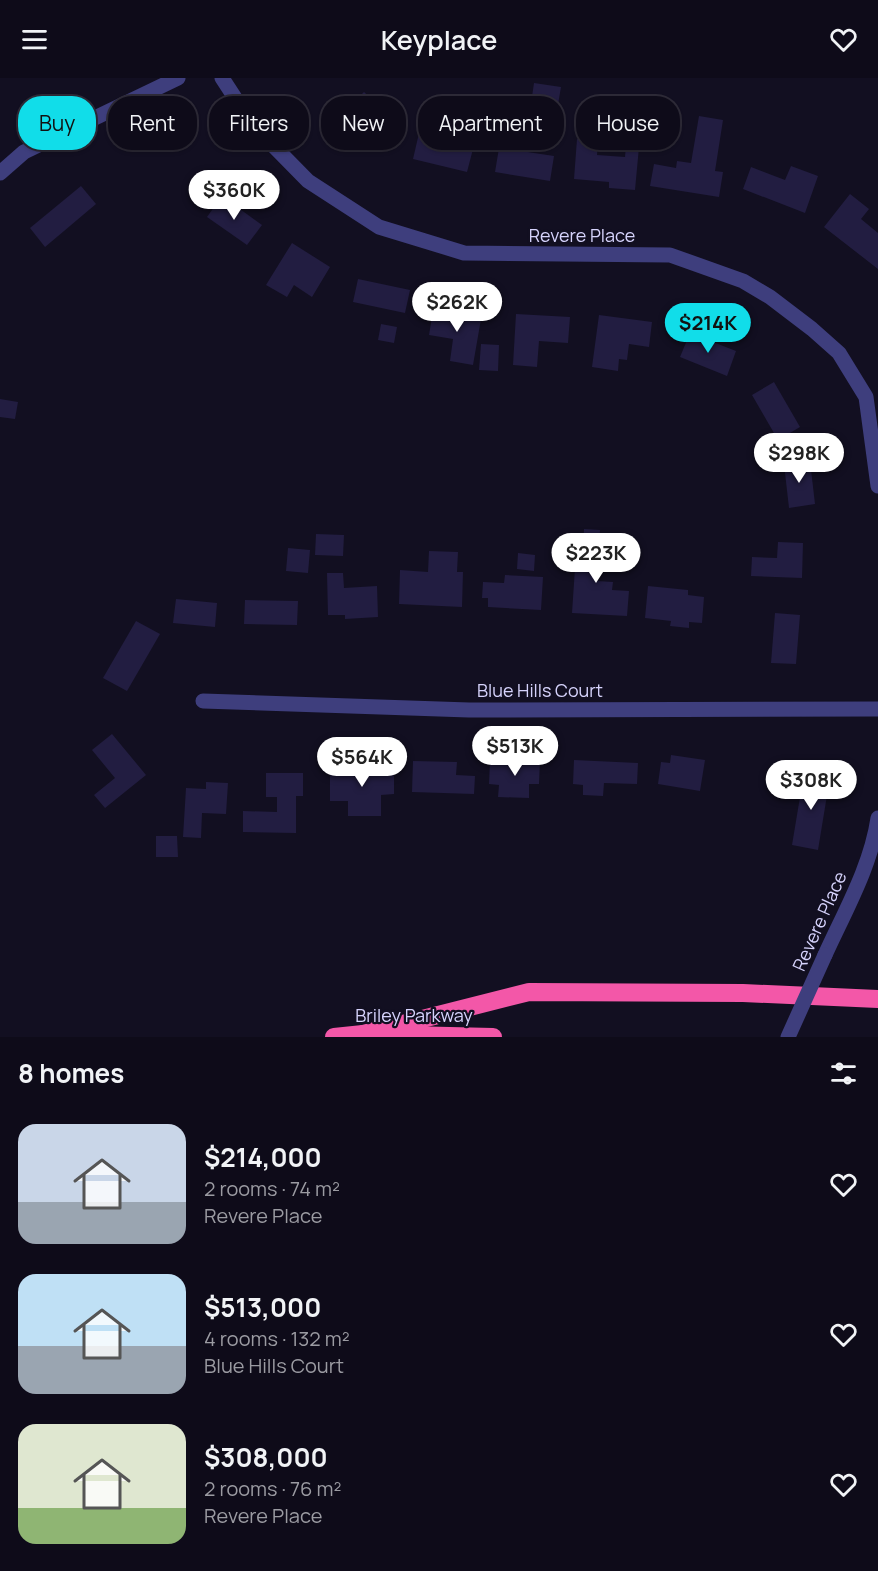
<!DOCTYPE html>
<meta charset="utf-8">
<style>
body{margin:0;font-family:Manrope,sans-serif;background:#171422;color:#f1f3f6;height:100vh;display:flex;flex-direction:column;font-size:22px;white-space:nowrap}
*{box-sizing:border-box;margin:0}
p{font-size:20px;color:#9b9ba2}
.icon{flex:none;width:33px;height:33px;fill:none;stroke:currentColor;stroke-width:2;stroke-linecap:round;stroke-linejoin:round}
.map{position:relative;height:959px;overflow:hidden}
.drawer{display:flex;flex-direction:column;background:#0e0b19;flex:1}
.drawer>*{flex:none}
.top-card{position:absolute;left:18px;top:18px;width:843px;height:54px;display:flex;gap:12px}
.price{position:absolute;translate:-50% -51px;padding:0 14px;border-radius:21px;background:#fff;color:#222;font-size:20px;line-height:39px;filter:drop-shadow(0 2px 3px #0008)}
.price::after{content:'';position:absolute;left:50%;top:36px;width:18px;height:14px;margin-left:-9px;background:inherit;clip-path:polygon(0 0,100% 0,50% 100%)}
.price.on{background:#11dde9;color:#111}
ul{padding:0;list-style:none}
li{display:flex;align-items:center;gap:18px;height:150px;padding:0 18px}
li span{display:grid;place-items:center;flex:none;width:168px;height:120px;border-radius:18px;color:#555}
li>.icon{margin-inline-start:auto}
span .icon{width:72px;height:72px;fill:#fffc;stroke-width:1}
li b{font-size:26px}
h2{display:flex;justify-content:space-between;align-items:center;height:72px;padding:0 18px;font-size:26px}
.chip{padding:0 21px;border-radius:24px;background:#0e0b19;box-shadow:0 2px 4px #0004,0 0 0 2px #2e2b38;font-size:21px;line-height:54px}
.chip.on{background:#11dde9;color:#111}
header{display:flex;justify-content:space-between;align-items:center;height:78px;padding:0 18px;background:#0e0b19;font-size:27px;font-weight:600}
.map>svg:first-child{display:block}
.building{fill:#221d41}
.lines{fill:none;stroke-linecap:round;stroke-linejoin:round}
.minor{stroke:#3e3e7d;stroke-width:15}
.highway{stroke:#f357a8;stroke-width:18}
.minor-bridge{stroke:#3e3e7d;stroke-width:15}
.labels{text-anchor:middle;dominant-baseline:central;stroke-width:4.5;stroke-linejoin:round;paint-order:stroke}
.street-label{font-size:18px;fill:#d6d3fc;stroke:#120f21}
</style>
<header><svg class="icon" aria-label="menu" viewBox="0 0 24 24"><path d="M4 6h16M4 12h16M4 18h16"/></svg>Keyplace<svg class="icon" aria-label="heart" viewBox="0 0 24 24"><path d="M12 20l-8-8c-3-5 5-10 8-4 3-6 11-1 8 4z"/></svg></header>
<div class="map">
<svg width="878" height="959" viewBox="0 0 878 959">
<rect width="100%" height="100%" fill="#120f21"/>
<g class="building">
<path d="M534 5 561 9 555 44 529 39Z"/>
<path d="M364 14 394 42 377 60 347 31Z"/>
<path d="M423 38 445 43 440 63 473 71 467 94 413 81Z"/>
<path d="M699 38 723 42 715 93 723 94 719 119 650 108 654 86 676 90 677 83 691 85Z"/>
<path d="M503 46 525 49 521 73 554 78 550 103 495 94Z"/>
<path d="M577 61 598 63 597 77 625 79 626 68 639 69 635 112 609 110V104L574 101Z"/>
<path d="M791 88 818 98 805 135 743 111 751 89 785 102Z"/>
<path d="M81 108 96 126 45 169 30 150Z"/>
<path d="M850 116 869 131 861 141 878 155V191L824 149Z"/>
<path d="M222 118 262 147 247 167 207 139Z"/>
<path d="M292 165 330 189 312 219 294 207 287 219 266 207Z"/>
<path d="M358 201 410 212 405 235 353 224Z"/>
<path d="M434 227 456 231 455 237 481 241 473 287 450 283 453 261 429 257Z"/>
<path d="M516 236 570 239 568 265 539 263 537 289 513 287Z"/>
<path d="M599 237 652 244 649 269 629 266 627 282 619 281 618 293 592 289Z"/>
<path d="M381 246 397 249 394 265 378 262Z"/>
<path d="M690 255 736 273 727 298 680 279Z"/>
<path d="M481 266 499 267 498 293 479 292Z"/>
<path d="M774 304 800 349 778 362 752 317Z"/>
<path d="M0 321 18 324 15 341 0 339Z"/>
<path d="M810 383 815 426 789 430 784 386Z"/>
<path d="M584 451 600 452 597 503 613 504 612 512 629 513 627 538 572 535 575 490H582Z"/>
<path d="M316 456 344 457 343 478 315 477Z"/>
<path d="M778 464 803 465 802 500 751 498 752 479 777 480Z"/>
<path d="M288 470 310 472 308 495 286 493Z"/>
<path d="M429 473 458 474 457 494H463L462 529 399 526 400 492 428 494Z"/>
<path d="M518 475 535 477 534 493 517 491Z"/>
<path d="M327 495H343L344 510 377 508 378 539 345 541V537H328Z"/>
<path d="M505 497 543 499 541 532 488 529V520H482L483 504 504 505Z"/>
<path d="M648 508 688 512V517L704 519 702 545 689 544V550L670 548 671 543 645 540Z"/>
<path d="M176 521 217 525 215 549 173 545Z"/>
<path d="M245 522 298 523 297 547 244 546Z"/>
<path d="M775 535 800 537 796 586 771 585Z"/>
<path d="M136 543 160 556 127 613 103 600Z"/>
<path d="M112 656 146 697 105 730 94 717 115 700 92 672Z"/>
<path d="M671 677 705 682 700 713 658 706 661 684 670 685Z"/>
<path d="M504 681 540 682 539 706H529V720L498 719 499 707 489 706 490 683 504 684Z"/>
<path d="M574 682 638 685 637 706 604 705 603 718 583 717V707L573 706Z"/>
<path d="M413 683 457 684 456 697 475 698 474 716 412 714Z"/>
<path d="M344 687H394V716L381 717V738H348V723H330V693H344Z"/>
<path d="M266 695H303V718H296V755L243 754V733L277 734V719H266Z"/>
<path d="M804 695 830 699 818 772 792 767Z"/>
<path d="M206 704 228 705 226 736 202 735 201 760 183 759 186 710 206 711Z"/>
<path d="M156 758H177L178 779H156Z"/>
</g>
<g class="lines">
<g class="minor">
<path d="M222 0 252 46 308 103 379 149 464 175 670 177 743 203 770 219 812 251 839 275 866 319 878 408"/>
<path d="M0 95 24 74 178 0"/>
<path d="M203 623 469 632 878 631"/>
<path d="M825 877C845 833 871 788 878 740"/>
</g>
<g class="highway">
<path d="M363 956 529 914 743 915 878 921"/>
<path d="M334 959 363 956 493 959"/>
</g>
<path class="minor-bridge" d="M788 959 825 877"/>
</g>
<g class="labels">
<g class="street-label">
<text x="582" y="157">Revere Place</text>
<text x="540" y="612">Blue Hills Court</text>
<text transform="translate(819 843) rotate(-66)">Revere Place</text>
<text x="414" y="937">Briley Parkway</text>
</g>
</g>
</svg>
<b class="price" style="left:234px;top:143px">$360K</b>
<b class="price" style="left:457px;top:255px">$262K</b>
<b class="price on" style="left:708px;top:276px">$214K</b>
<b class="price" style="left:799px;top:406px">$298K</b>
<b class="price" style="left:596px;top:506px">$223K</b>
<b class="price" style="left:515px;top:699px">$513K</b>
<b class="price" style="left:362px;top:710px">$564K</b>
<b class="price" style="left:811px;top:733px">$308K</b>
<div class="top-card">
<a class="chip on">Buy</a>
<a class="chip">Rent</a>
<a class="chip">Filters</a>
<a class="chip">New</a>
<a class="chip">Apartment</a>
<a class="chip">House</a>
</div>
</div>
<section class="drawer">
<h2>8 homes<svg class="icon" aria-label="filters" viewBox="0 0 24 24"><path d="M4 7h16M4 17h16"/><circle cx="9" cy="7" r="2"/><circle cx="15" cy="17" r="2"/></svg></h2>
<ul>
<li><span style="background:linear-gradient(#c9d6e8 65%,#9aa5b1 0)"><svg class="icon" aria-label="home" viewBox="0 0 24 24"><path d="M3 11l9-7 9 7M6 9v11h12V9"/></svg></span><div><b>$214,000</b><p>2 rooms · 74 m²</p><p>Revere Place</p></div><svg class="icon" aria-label="heart" viewBox="0 0 24 24"><path d="M12 20l-8-8c-3-5 5-10 8-4 3-6 11-1 8 4z"/></svg></li>
<li><span style="background:linear-gradient(#bfe0f5 60%,#9aa5b1 0)"><svg class="icon" aria-label="home" viewBox="0 0 24 24"><path d="M3 11l9-7 9 7M6 9v11h12V9"/></svg></span><div><b>$513,000</b><p>4 rooms · 132 m²</p><p>Blue Hills Court</p></div><svg class="icon" aria-label="heart" viewBox="0 0 24 24"><path d="M12 20l-8-8c-3-5 5-10 8-4 3-6 11-1 8 4z"/></svg></li>
<li><span style="background:linear-gradient(#dfe7d0 70%,#8fb573 0)"><svg class="icon" aria-label="home" viewBox="0 0 24 24"><path d="M3 11l9-7 9 7M6 9v11h12V9"/></svg></span><div><b>$308,000</b><p>2 rooms · 76 m²</p><p>Revere Place</p></div><svg class="icon" aria-label="heart" viewBox="0 0 24 24"><path d="M12 20l-8-8c-3-5 5-10 8-4 3-6 11-1 8 4z"/></svg></li>
</ul>
</section>
